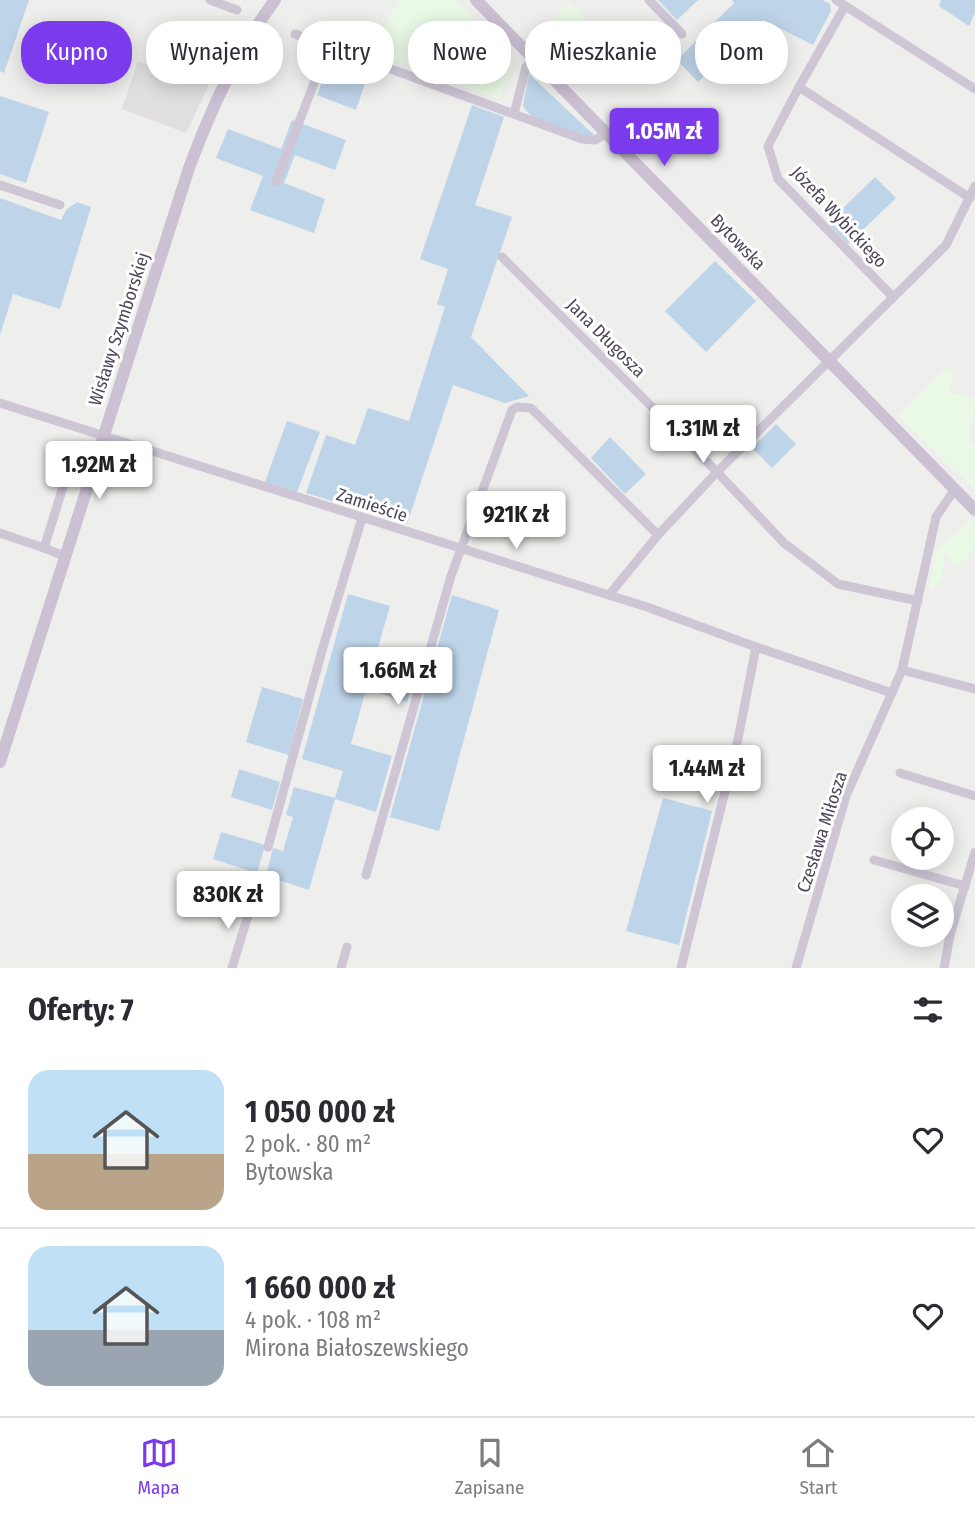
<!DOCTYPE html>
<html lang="pl">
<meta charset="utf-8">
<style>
body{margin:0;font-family:"Fira Sans Condensed",sans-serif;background:#f2f2f3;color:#2b2b33;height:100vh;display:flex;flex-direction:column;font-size:26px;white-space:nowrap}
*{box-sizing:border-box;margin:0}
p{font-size:23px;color:#7c7c81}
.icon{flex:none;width:38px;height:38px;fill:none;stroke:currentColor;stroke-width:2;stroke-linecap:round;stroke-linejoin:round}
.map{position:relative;height:968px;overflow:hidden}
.side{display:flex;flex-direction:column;background:#fff;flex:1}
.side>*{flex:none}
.hud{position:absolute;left:21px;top:21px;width:934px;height:63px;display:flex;gap:14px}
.fabs{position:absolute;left:891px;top:807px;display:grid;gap:14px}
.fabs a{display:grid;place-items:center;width:63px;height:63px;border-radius:50%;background:#fff;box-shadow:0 4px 18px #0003;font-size:35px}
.price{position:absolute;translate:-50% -60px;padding:0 16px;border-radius:7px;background:#fff;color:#222;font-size:23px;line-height:46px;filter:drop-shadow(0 2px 4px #0008)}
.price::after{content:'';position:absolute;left:50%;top:42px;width:21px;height:16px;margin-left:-10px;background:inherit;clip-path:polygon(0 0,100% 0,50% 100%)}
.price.on{background:#7c3aed;color:#fff}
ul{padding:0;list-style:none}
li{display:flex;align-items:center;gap:21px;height:175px;padding:0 28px}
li+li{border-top:2px solid #e1e1e2}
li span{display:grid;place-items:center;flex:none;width:196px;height:140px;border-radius:21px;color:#555}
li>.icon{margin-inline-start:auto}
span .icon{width:84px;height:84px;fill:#fffc;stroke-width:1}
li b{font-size:30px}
h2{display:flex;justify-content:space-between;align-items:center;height:84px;padding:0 28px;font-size:30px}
.chip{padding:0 24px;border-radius:28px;background:#fff;box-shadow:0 4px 18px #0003;font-size:24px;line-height:63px}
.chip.on{background:#7c3aed;color:#fff}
.tabs{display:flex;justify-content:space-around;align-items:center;height:98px;border-top:2px solid #e1e1e2;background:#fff;font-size:19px;color:#7c7c81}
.tabs a{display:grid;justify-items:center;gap:4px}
.tabs .on{color:#7c3aed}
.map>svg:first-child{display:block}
.commercial{fill:#e9f9e5}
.education{fill:#e0dfdd}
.green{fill:#bed4e8}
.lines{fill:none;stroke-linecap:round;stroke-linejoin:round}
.street{stroke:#cec6d5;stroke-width:9}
.secondary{stroke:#ccc0d3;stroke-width:12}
.labels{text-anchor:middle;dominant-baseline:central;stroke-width:6;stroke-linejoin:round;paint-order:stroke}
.street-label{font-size:18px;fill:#504657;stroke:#fff}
</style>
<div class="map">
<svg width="975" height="968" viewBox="0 0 975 968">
<rect width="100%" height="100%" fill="#eeeeec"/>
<g class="commercial">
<path d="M399 0H455L514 60 499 100 372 51Z"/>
<path d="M569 3 616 51 580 85 534 38Z"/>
<path d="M948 367 953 372 950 392 975 399V411L968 442 975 446V490L899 416Z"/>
<path d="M971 519 975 523V550L957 567 945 554 942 580 931 590 929 588 937 550Z"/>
</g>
<path class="education" d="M170 43 220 62 186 133 122 109 138 61 156 68 164 46 168 48Z"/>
<g class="green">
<path d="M0 0H29L4 73 0 71Z"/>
<path d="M658 0H698L677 20Z"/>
<path d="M732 0H823L830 4 831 11 813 45 763 20 759 26 756 25 698 82 677 60 734 3Z"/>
<path d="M941 0H975V12L969 26 939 6Z"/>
<path d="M339 56 370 69 356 110 317 95 330 60Z"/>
<path d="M529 74 594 135C578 138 547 122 531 116L523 106Z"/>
<path d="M0 96 49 112 26 183 0 174Z"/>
<path d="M472 105 504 117 475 205 512 217 471 337 529 396 505 403 453 385 407 524 306 493 326 435 355 445 368 408 409 421 445 307 437 304 448 269 420 259Z"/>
<path d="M292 120 346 140 335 170 295 155 284 183 325 199 314 233 250 210 263 176 216 158 228 129 281 149Z"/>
<path d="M875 177 896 198 848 244 828 223Z"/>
<path d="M0 198 61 220 66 210 77 202 91 207 60 309 13 294 0 335Z"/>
<path d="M715 261 756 301 706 352 665 311Z"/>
<path d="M287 421 320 432 297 492 265 482Z"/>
<path d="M776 424 796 444 772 468 752 448Z"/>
<path d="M610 437 646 474 625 494 591 458Z"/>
<path d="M348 594 390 606 374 661 416 674 407 702 366 689 351 744 392 756 376 812 335 799 309 890 266 876 273 848 283 851 293 817 286 815 294 787 335 798 343 771 302 759Z"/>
<path d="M452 595 499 610 439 831 390 817Z"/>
<path d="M262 687 303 699 289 755 246 742Z"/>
<path d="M239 769 280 782 272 810 231 797Z"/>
<path d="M663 798 712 811 679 945 626 931Z"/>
<path d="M221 832 265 845 257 873 213 859Z"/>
</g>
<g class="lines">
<g class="street">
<path d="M210 0 237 10"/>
<path d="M649 0 682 34"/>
<path d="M836 0 975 89"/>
<path d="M845 6 799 87 768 146 778 179 893 297"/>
<path d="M295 34 582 139 595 140 607 133"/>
<path d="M799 87 970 198"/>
<path d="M514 114 526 67 534 59"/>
<path d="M276 182 328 47"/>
<path d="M0 185 60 205"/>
<path d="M502 257 717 472 784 543 838 584 918 601"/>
<path d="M0 403 647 607 756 647 892 693"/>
<path d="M955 489 936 517 902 670 975 689"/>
<path d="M0 533 44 548 73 455"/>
<path d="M44 548 64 556"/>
<path d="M609 595 658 535 717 472 946 245 975 186"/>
<path d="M900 773 975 796"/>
<path d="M268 847 323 647 362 518"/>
<path d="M874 860 965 886"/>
<path d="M366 875 451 576 512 410 517 407 531 408 658 535"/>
<path d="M232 968 252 902"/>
<path d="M341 968 347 947"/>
<path d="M681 968 738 739 756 647"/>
<path d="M796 968 846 796 902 670"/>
<path d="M944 968 950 935 975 852"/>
</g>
<g class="secondary">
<path d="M476 0 975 510"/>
<path d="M0 762 189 168C211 109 237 51 275 0"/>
</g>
</g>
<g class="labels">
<g class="street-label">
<text transform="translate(839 217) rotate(47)">Józefa Wybickiego</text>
<text transform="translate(738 242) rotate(46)">Bytowska</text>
<text transform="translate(119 329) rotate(-72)">Wisławy Szymborskiej</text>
<text transform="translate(606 338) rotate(45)">Jana Długosza</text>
<text transform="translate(372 505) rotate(18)">Zamieście</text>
<text transform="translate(822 832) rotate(-72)">Czesława Miłosza</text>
</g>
</g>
</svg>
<div class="fabs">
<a><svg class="icon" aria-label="locate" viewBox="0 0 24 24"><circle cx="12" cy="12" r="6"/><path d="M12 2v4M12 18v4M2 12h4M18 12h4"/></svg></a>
<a><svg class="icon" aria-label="layers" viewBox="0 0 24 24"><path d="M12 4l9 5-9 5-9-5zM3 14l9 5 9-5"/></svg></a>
</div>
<b class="price on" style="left:664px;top:168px">1.05M zł</b>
<b class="price" style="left:703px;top:465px">1.31M zł</b>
<b class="price" style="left:99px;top:501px">1.92M zł</b>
<b class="price" style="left:516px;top:551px">921K zł</b>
<b class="price" style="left:398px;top:707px">1.66M zł</b>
<b class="price" style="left:707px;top:805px">1.44M zł</b>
<b class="price" style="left:228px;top:931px">830K zł</b>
<div class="hud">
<a class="chip on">Kupno</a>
<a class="chip">Wynajem</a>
<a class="chip">Filtry</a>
<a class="chip">Nowe</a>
<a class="chip">Mieszkanie</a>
<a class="chip">Dom</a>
</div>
</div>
<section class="side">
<h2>Oferty: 7<svg class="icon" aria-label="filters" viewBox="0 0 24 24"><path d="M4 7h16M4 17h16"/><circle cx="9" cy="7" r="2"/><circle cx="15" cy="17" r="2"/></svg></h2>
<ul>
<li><span style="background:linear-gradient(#bfe0f5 60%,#b9a48a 0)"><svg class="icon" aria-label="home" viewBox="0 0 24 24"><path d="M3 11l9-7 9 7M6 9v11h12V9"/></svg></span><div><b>1 050 000 zł</b><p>2 pok. · 80 m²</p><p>Bytowska</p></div><svg class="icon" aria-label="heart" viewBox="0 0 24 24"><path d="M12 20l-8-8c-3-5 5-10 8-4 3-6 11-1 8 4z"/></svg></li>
<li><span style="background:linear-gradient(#bfe0f5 60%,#9aa5b1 0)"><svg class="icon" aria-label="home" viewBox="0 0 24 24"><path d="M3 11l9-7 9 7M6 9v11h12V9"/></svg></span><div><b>1 660 000 zł</b><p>4 pok. · 108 m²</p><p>Mirona Białoszewskiego</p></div><svg class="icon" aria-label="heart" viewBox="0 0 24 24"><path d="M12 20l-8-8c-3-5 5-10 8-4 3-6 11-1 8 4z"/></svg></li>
</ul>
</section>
<nav class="tabs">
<a class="on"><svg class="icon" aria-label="map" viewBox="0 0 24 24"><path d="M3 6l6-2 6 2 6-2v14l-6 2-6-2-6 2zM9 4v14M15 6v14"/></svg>Mapa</a>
<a><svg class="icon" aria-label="saved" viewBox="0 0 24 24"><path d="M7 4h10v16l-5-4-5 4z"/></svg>Zapisane</a>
<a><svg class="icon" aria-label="home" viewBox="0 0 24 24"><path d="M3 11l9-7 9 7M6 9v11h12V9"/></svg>Start</a>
</nav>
